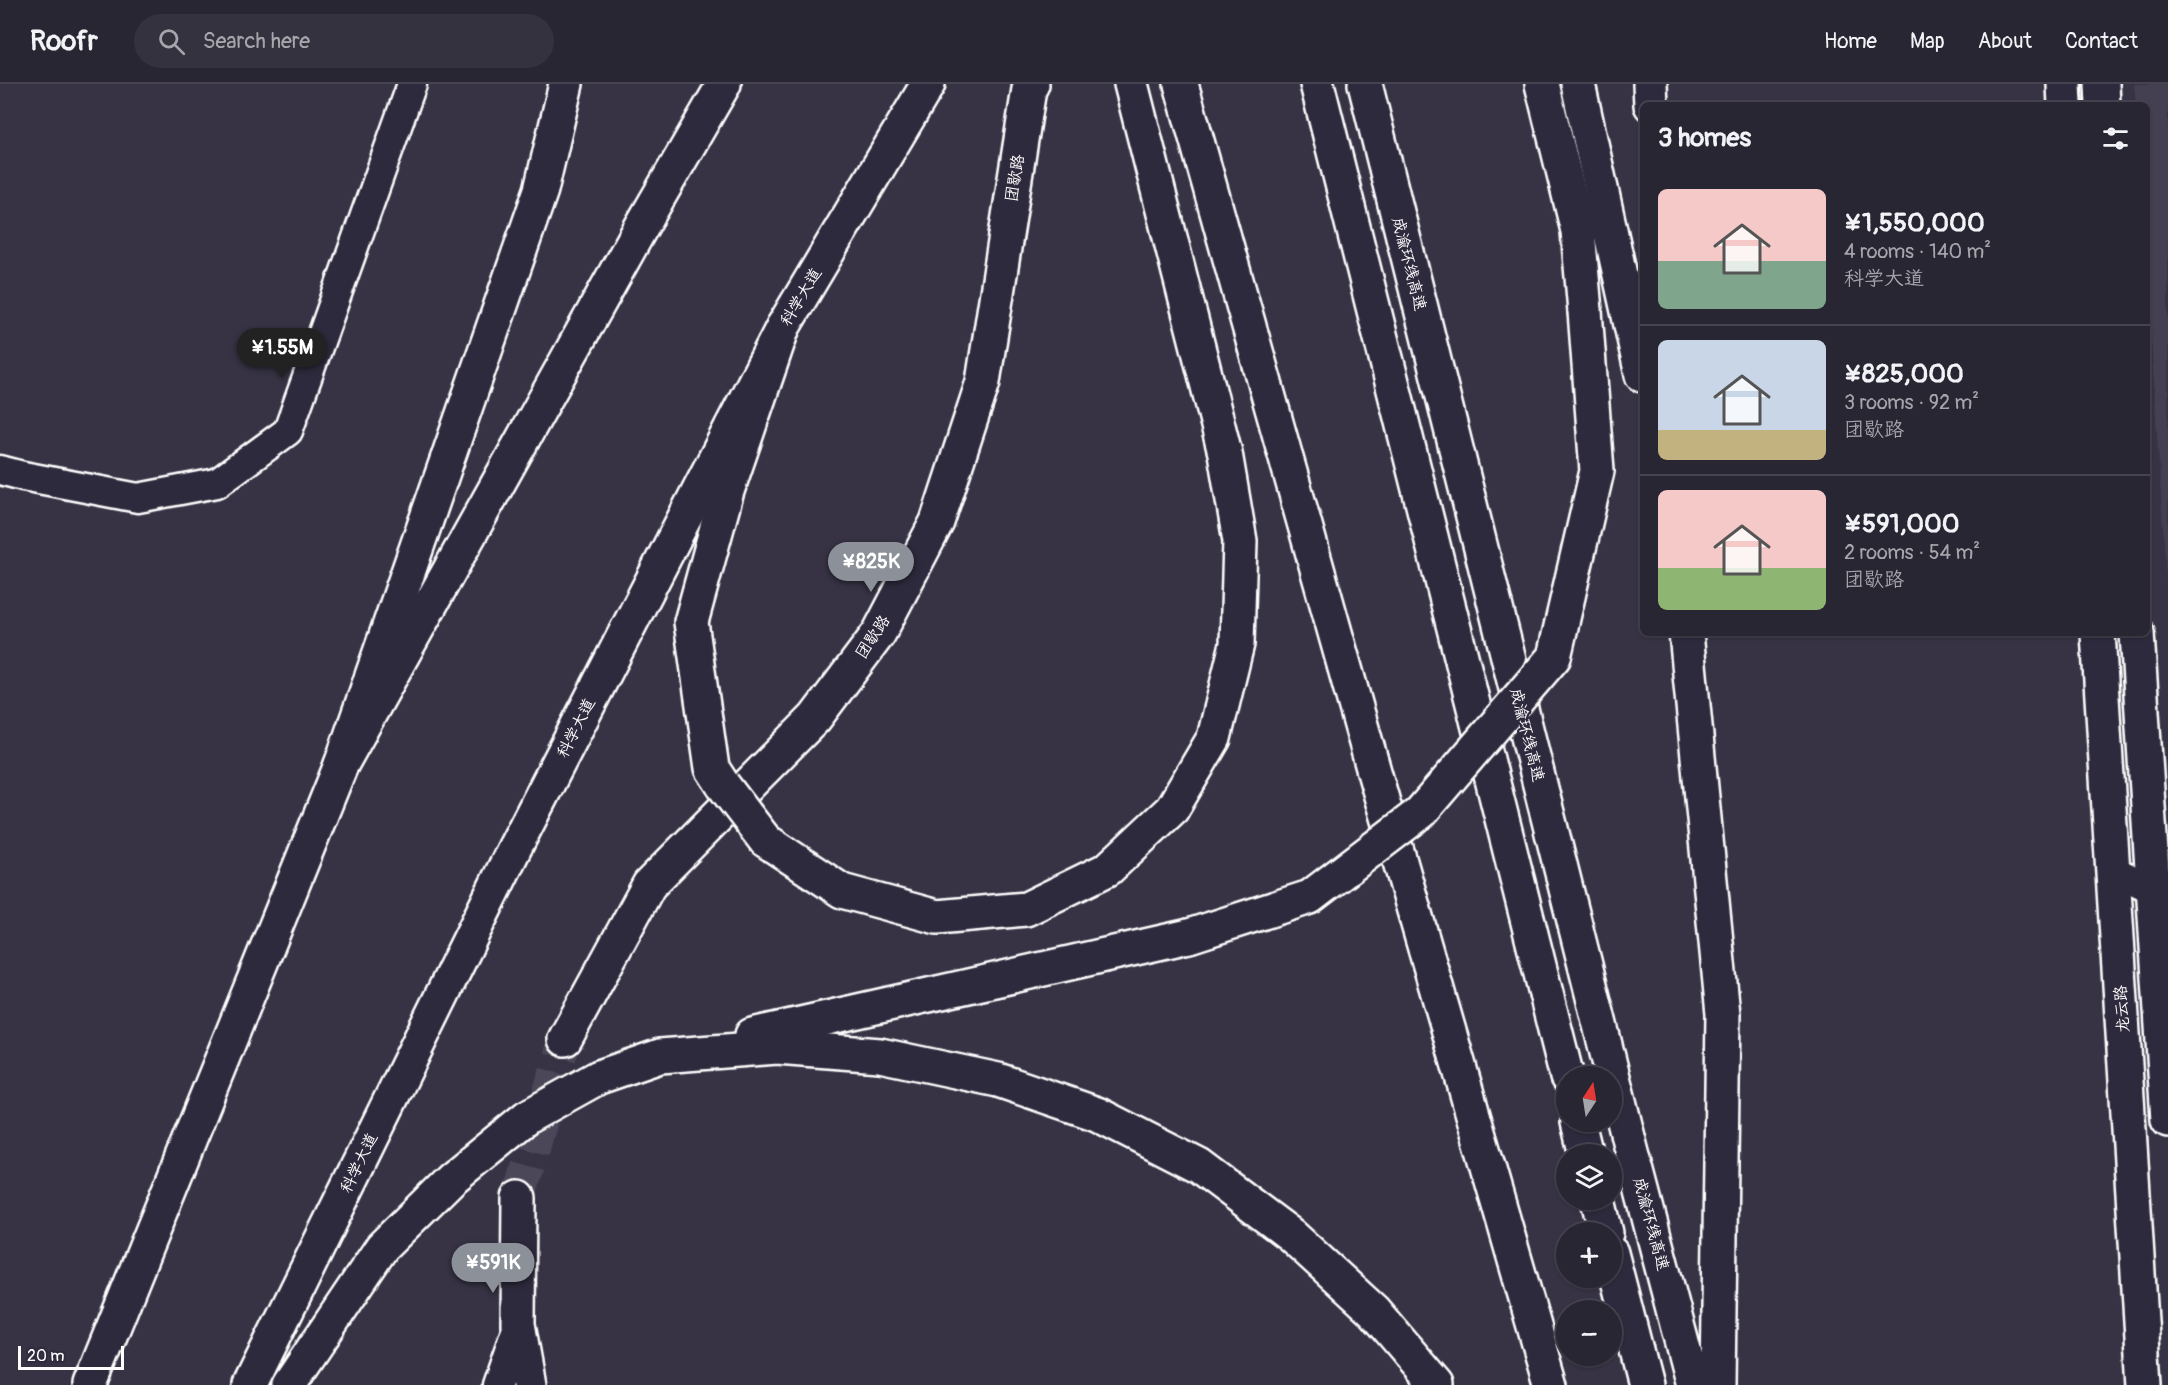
<!DOCTYPE html>
<meta charset="utf-8">
<style>
body{margin:0;font-family:Pangolin,"LXGW WenKai TC",sans-serif;background:#353240;color:#f1f3f6;height:100vh;display:flex;flex-direction:column;font-size:22px;white-space:nowrap}
*{box-sizing:border-box;margin:0}
p{font-size:20px;color:#a5a5ac}
.icon{flex:none;width:33px;height:33px;fill:none;stroke:currentColor;stroke-width:2;stroke-linecap:round;stroke-linejoin:round}
.map{position:relative;flex:1;overflow:hidden}
.side{position:absolute;left:1640px;top:18px;width:510px;height:534px;display:flex;flex-direction:column;background:#292634;border-radius:9px;box-shadow:0 2px 4px #0004,0 0 0 2px #45434f}
.side>*{flex:none}
.needle{width:39px;rotate:12deg}
.tools{position:absolute;left:1556px;top:982px;display:grid;gap:12px}
.tools a{display:grid;place-items:center;width:66px;height:66px;border-radius:50%;background:#292634;box-shadow:0 2px 4px #0004,0 0 0 2px #45434f;font-size:30px}
.scale{position:absolute;left:18px;bottom:15px;width:106px;box-sizing:border-box;padding-left:6px;border:3px solid #fff;border-top:0;font-size:16px;line-height:21px;white-space:nowrap;color:#fff;-webkit-text-stroke:4px #2f2a3d;paint-order:stroke}
.price{position:absolute;translate:-50% -51px;padding:0 14px;border-radius:21px;background:#8c9099;color:#fff;font-size:20px;line-height:39px;filter:drop-shadow(0 2px 3px #0008)}
.price::after{content:'';position:absolute;left:50%;top:36px;width:18px;height:14px;margin-left:-9px;background:inherit;clip-path:polygon(0 0,100% 0,50% 100%)}
.price.on{background:#222;color:#fff}
ul{padding:0;list-style:none}
li{display:flex;align-items:center;gap:18px;height:150px;padding:0 18px}
li+li{border-top:2px solid #45434f}
li span{display:grid;place-items:center;flex:none;width:168px;height:120px;border-radius:9px;color:#555}
li>.icon{margin-inline-start:auto}
span .icon{width:72px;height:72px;fill:#fffc;stroke-width:1}
li b{font-size:26px}
h2{display:flex;justify-content:space-between;align-items:center;height:72px;padding:0 18px;font-size:26px}
header{display:flex;align-items:center;gap:36px;box-sizing:border-box;height:84px;padding:0 30px;background:#292634;border-bottom:2px solid #45434f}
header strong{font-size:28px}
nav{display:flex;gap:33px;margin-inline-start:auto;font-size:21px}
.search{width:420px;height:54px;background:#353240;display:flex;align-items:center;gap:15px;box-sizing:border-box;padding:0 21px;border-radius:33px;color:#a5a5ac;font-size:22px}
.map>svg:first-child{display:block}
.built{fill:#444051}
.lines{fill:none;stroke-linecap:round;stroke-linejoin:round}
.tertiary-tunnel{stroke:#4b4758;stroke-width:33;stroke-dasharray:33 16;stroke-linecap:butt}
.minor-casing{stroke:#fff;stroke-width:33}
.tertiary-casing{stroke:#fff;stroke-width:38}
.secondary-casing{stroke:#fff;stroke-width:38}
.trunk-casing{stroke:#fff;stroke-width:38}
.motorway-casing{stroke:#fff;stroke-width:38}
.minor{stroke:#2f2a3d;stroke-width:28}
.tertiary{stroke:#2f2a3d;stroke-width:33}
.secondary{stroke:#2f2a3d;stroke-width:33}
.trunk{stroke:#2f2a3d;stroke-width:33}
.motorway{stroke:#2f2a3d;stroke-width:33}
.motorway-bridge-casing{stroke:#fff;stroke-width:38;stroke-linecap:butt}
.motorway-bridge{stroke:#2f2a3d;stroke-width:33}
.labels{text-anchor:middle;dominant-baseline:central;stroke-width:4.5;stroke-linejoin:round;paint-order:stroke}
.street-label{font-size:16px;fill:#fff;stroke:#2f2a3d}
</style>
<header>
<strong>Roofr</strong>
<div class="search"><svg class="icon" aria-label="search" viewBox="0 0 24 24"><circle cx="10" cy="10" r="6"/><path d="M15 15l6 6"/></svg>Search here</div>
<nav><a>Home</a><a>Map</a><a>About</a><a>Contact</a></nav>
</header>
<div class="map">
<svg width="2168" height="1301" viewBox="0 0 2168 1301">
<rect width="100%" height="100%" fill="#373345"/>
<filter id="ink" filterUnits="userSpaceOnUse"><feTurbulence type="fractalNoise" baseFrequency=".0167" numOctaves="2"/><feDisplacementMap in="SourceGraphic" scale="12" xChannelSelector="R" yChannelSelector="G"/><feConvolveMatrix kernelMatrix="1 2 1 2 8 2 1 2 1" color-interpolation-filters="sRGB"/></filter>
<g filter="url(#ink)">
<path class="built" d="M2134 0H2168V523L2147 190 2146 21H2136Z"/>
<g class="lines">
<path class="tertiary-tunnel" d="M519 1114 565 955"/>
<defs>
<g id="minor">
<path d="M0 386 23 392 138 414 217 399 288 347 412 0"/>
<path d="M2113 786 2168 813"/>
<path d="M497 1301 518 1240"/>
</g>
<g id="tertiary">
<path d="M565 955 649 801 815 634 879 549 937 438 983 298 1029 5 1032 0"/>
<path d="M519 1114 518 1240 529 1301"/>
</g>
<g id="secondary">
<path d="M2064 0 2065 21"/>
<path d="M2102 0 2103 21"/>
<path d="M2098 549 2145 1301"/>
<path d="M2137 549 2168 1036"/>
</g>
<g id="trunk">
<path d="M90 1301 341 681 640 145 724 0"/>
<path d="M250 1301 515 763 783 243 928 0"/>
</g>
<g id="motorway">
<path d="M1181 0 1375 691 1551 1301"/>
<path d="M1317 0 1567 993"/>
<path d="M1365 0 1631 1065 1693 1301"/>
<path d="M1542 0 1578 147 1585 227"/>
<path d="M1578 0 1642 291"/>
<path d="M1650 0 1651 21"/>
<path d="M1686 549 1723 930 1718 1301"/>
<path d="M341 681 541 106 566 0"/>
<path d="M723 701 712 684 691 538 727 407 783 243"/>
<path d="M765 756 842 807 937 833 1026 825 1108 785 1172 725 1214 654 1237 560 1240 457 1225 369 1131 0"/>
<path d="M752 951 1189 852"/>
<path d="M1578 1038 1586 1071"/>
<path d="M1598 1116 1606 1149"/>
<path d="M1611 1169 1645 1301"/>
<path d="M289 1301 382 1163 451 1095 527 1033 599 993 660 972 777 963 880 971 998 996 1097 1030 1199 1082 1291 1151 1374 1227 1437 1301"/>
</g>
</defs>
<use href="#minor" class="minor-casing"/>
<use href="#tertiary" class="tertiary-casing"/>
<use href="#secondary" class="secondary-casing"/>
<use href="#trunk" class="trunk-casing"/>
<use href="#motorway" class="motorway-casing"/>
<use href="#minor" class="minor"/>
<use href="#tertiary" class="tertiary"/>
<use href="#secondary" class="secondary"/>
<use href="#trunk" class="trunk"/>
<use href="#motorway" class="motorway"/>
<defs>
<g id="motorway-bridge">
<path d="M723 701 765 756"/>
<path d="M1189 852 1310 813 1420 729 1554 573 1597 387 1585 227"/>
</g>
</defs>
<use href="#motorway-bridge" class="motorway-bridge-casing"/>
<use href="#motorway-bridge" class="motorway-bridge"/>
</g>
</g>
<g class="labels">
<g class="street-label">
<text transform="translate(1015 94) rotate(-81)">团歇路</text>
<text transform="translate(1409 180) rotate(76)">成渝环线高速</text>
<text transform="translate(801 213) rotate(-59)">科学大道</text>
<text transform="translate(873 553) rotate(-57)">团歇路</text>
<text transform="translate(576 644) rotate(-63)">科学大道</text>
<text transform="translate(1527 651) rotate(76)">成渝环线高速</text>
<text transform="translate(2122 925) rotate(-94)">龙云路</text>
<text transform="translate(359 1079) rotate(-64)">科学大道</text>
<text transform="translate(1651 1140) rotate(75)">成渝环线高速</text>
</g>
</g>
</svg>
<div class="tools">
<a><svg class="needle" viewBox="-14 -14 28 28"><path d="M0-13l5 13h-10z" fill="#e53935"/><path d="M0 13l5-13h-10z" fill="#a5a5ac"/></svg></a>
<a><svg class="icon" aria-label="layers" viewBox="0 0 24 24"><path d="M12 4l9 5-9 5-9-5zM3 14l9 5 9-5"/></svg></a>
<a>+</a>
<a>−</a>
</div>
<div class="scale">20 m</div>
<b class="price on" style="left:282px;top:295px">¥1.55M</b>
<b class="price" style="left:871px;top:509px">¥825K</b>
<b class="price" style="left:493px;top:1210px">¥591K</b>
<section class="side">
<h2>3 homes<svg class="icon" aria-label="filters" viewBox="0 0 24 24"><path d="M4 7h16M4 17h16"/><circle cx="9" cy="7" r="2"/><circle cx="15" cy="17" r="2"/></svg></h2>
<ul>
<li><span style="background:linear-gradient(#f6c9c9 60%,#7fa58c 0)"><svg class="icon" aria-label="home" viewBox="0 0 24 24"><path d="M3 11l9-7 9 7M6 9v11h12V9"/></svg></span><div><b>¥1,550,000</b><p>4 rooms · 140 m²</p><p>科学大道</p></div></li>
<li><span style="background:linear-gradient(#c9d6e8 75%,#c2b280 0)"><svg class="icon" aria-label="home" viewBox="0 0 24 24"><path d="M3 11l9-7 9 7M6 9v11h12V9"/></svg></span><div><b>¥825,000</b><p>3 rooms · 92 m²</p><p>团歇路</p></div></li>
<li><span style="background:linear-gradient(#f6c9c9 65%,#8fb573 0)"><svg class="icon" aria-label="home" viewBox="0 0 24 24"><path d="M3 11l9-7 9 7M6 9v11h12V9"/></svg></span><div><b>¥591,000</b><p>2 rooms · 54 m²</p><p>团歇路</p></div></li>
</ul>
</section>
</div>
